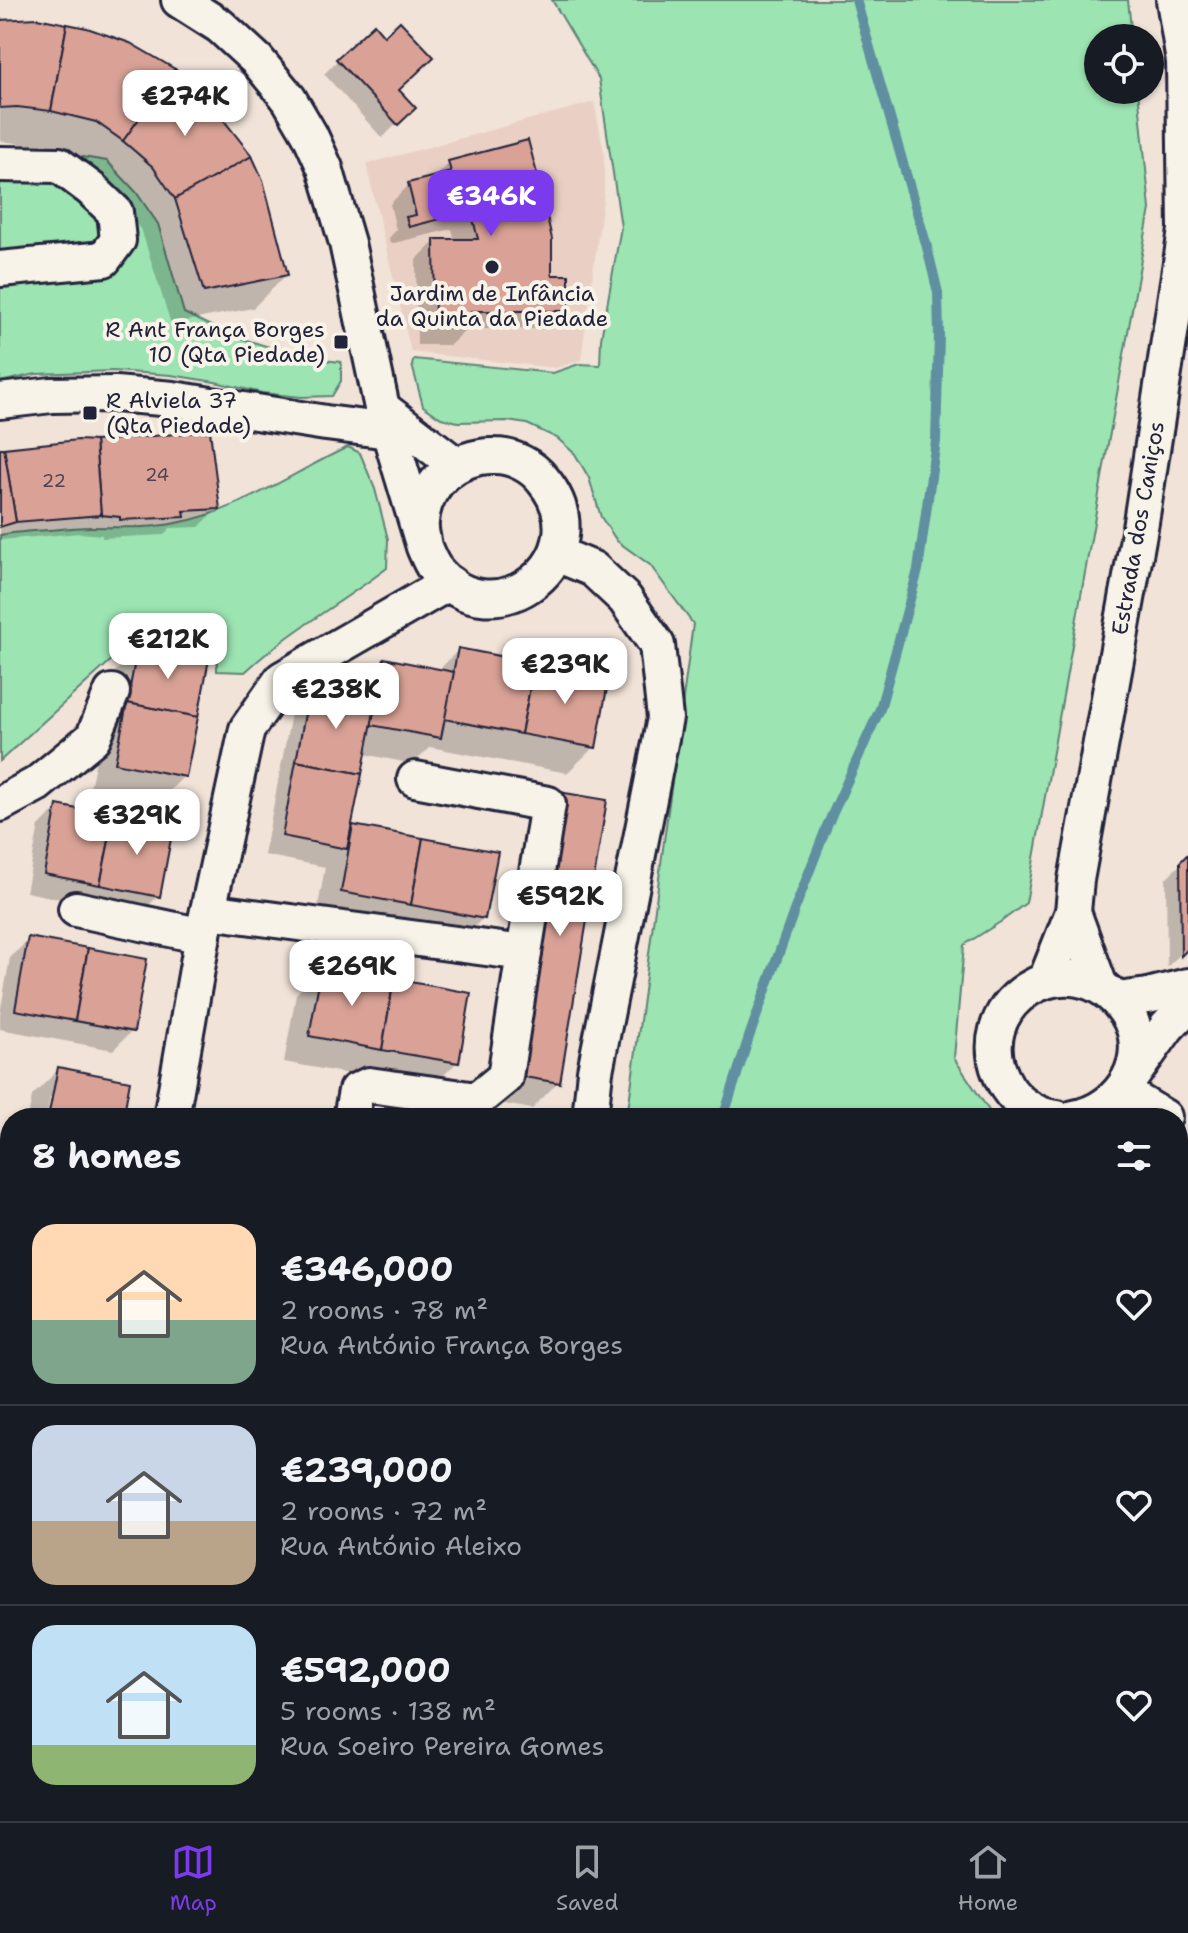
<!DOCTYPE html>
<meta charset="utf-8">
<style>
body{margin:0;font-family:"Shantell Sans",sans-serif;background:#242831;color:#f1f3f6;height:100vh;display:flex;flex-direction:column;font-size:30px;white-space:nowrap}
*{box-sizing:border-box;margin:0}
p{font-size:26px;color:#9ea1a6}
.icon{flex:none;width:44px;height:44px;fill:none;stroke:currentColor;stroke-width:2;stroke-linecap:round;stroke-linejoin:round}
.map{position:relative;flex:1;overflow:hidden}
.side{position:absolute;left:0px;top:1108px;width:1188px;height:714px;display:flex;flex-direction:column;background:#171b24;border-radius:32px 32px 0 0;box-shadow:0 2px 6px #0004}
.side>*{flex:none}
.controls{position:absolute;left:1084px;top:24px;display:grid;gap:16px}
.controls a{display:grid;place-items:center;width:80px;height:80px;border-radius:50%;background:#171b24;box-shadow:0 2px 6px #0004;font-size:40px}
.price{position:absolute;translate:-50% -68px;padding:0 18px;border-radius:16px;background:#fff;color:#222;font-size:26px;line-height:52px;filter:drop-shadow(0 2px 4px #0008)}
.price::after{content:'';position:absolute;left:50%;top:48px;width:24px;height:18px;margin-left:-12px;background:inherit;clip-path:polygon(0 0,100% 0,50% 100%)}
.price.active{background:#7c3aed;color:#fff}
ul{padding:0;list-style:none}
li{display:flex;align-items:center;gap:24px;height:200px;padding:0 32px}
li+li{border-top:2px solid #363941}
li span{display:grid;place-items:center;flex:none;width:224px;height:160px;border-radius:24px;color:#555}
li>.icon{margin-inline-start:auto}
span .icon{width:96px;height:96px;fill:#fffc;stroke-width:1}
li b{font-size:34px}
h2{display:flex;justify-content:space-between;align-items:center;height:96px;padding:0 32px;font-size:34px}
.dock{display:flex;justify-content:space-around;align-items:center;height:112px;border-top:2px solid #363941;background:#171b24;font-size:22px;color:#9ea1a6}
.dock a{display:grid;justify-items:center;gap:4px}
.dock .active{color:#7c3aed}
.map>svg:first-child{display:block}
.built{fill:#ead0c4}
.green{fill:#9ce4b2;stroke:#5f8376;stroke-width:2}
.shadow{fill:#0003}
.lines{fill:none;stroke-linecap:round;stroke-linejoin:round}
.stream{stroke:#5f8fa0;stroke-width:10}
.building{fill:#daa296;stroke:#22223b;stroke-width:2}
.minor-casing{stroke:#22223b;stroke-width:40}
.minor{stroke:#f7f3e8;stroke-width:34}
.poi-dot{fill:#22223b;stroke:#f7f3e8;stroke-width:3}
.labels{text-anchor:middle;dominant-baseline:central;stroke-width:8;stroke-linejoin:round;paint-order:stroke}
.number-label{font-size:18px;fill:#504252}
.poi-label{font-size:22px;fill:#22223b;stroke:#f7f3e8}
.street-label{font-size:22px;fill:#22223b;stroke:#f7f3e8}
</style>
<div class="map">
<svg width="1188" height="1821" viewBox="0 0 1188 1821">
<rect width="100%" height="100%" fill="#f1e3d8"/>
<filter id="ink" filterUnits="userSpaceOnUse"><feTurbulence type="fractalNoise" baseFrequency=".0125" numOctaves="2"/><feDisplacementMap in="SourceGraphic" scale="16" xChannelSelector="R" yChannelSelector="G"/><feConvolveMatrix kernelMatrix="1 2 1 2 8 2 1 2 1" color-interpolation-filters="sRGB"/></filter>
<g filter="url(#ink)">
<path class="built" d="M594 102 604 152V193L581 360 556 368 411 352 366 164Z"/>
<g class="green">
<path d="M552 0H1128L1132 38H1098V90H1138L1150 209 1026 903 1002 921 964 945 954 1058 994 1118H627L693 624 650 565 617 541 601 517 589 478 575 454 557 438 527 424 507 421 458 422 441 418 423 406 412 365 414 359 553 373 579 364 600 365 601 339 621 227 599 79Z"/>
<path d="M0 152 70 155 107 161 136 192 158 224 184 313 227 334 305 358 341 362V381L332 396 301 397 262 393 215 382 171 375 113 371 36 374 0 382Z"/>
<path d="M348 447 360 453 375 489 388 539 387 568C340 604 288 632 245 672L217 671V643L153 630 116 656 0 761V535C16 532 32 531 49 530 63 529 77 527 91 527 120 527 148 529 176 523 238 512 292 473 348 447Z"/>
<path d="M153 1812H323L322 1821H164Z"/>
<path d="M472 1812H842L838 1821H469Z"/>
</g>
<g class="shadow">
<path d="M0 22 286 275 253 308 171 324 142 232 120 201 62 155 16 143 0 141Z"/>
<path d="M384 38 397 90 399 122 382 138 324 74 338 60Z"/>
<path d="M449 163 550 277 567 310 548 329H467L450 345H417L416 260 435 241H455L452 229 390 244 389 238 396 230 390 204 409 185 434 179Z"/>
<path d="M0 451 218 508 199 527 170 528 164 535 102 538V535L80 533 0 540Z"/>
<path d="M139 647 184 776 158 803 90 789 113 674Z"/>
<path d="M458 650 594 747 567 773 430 747 413 764 364 754 349 832 354 827 483 918 457 944 316 918 325 867 264 855 292 709 311 691 356 699 358 686 384 660 438 671Z"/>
<path d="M559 794 558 1082 532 1109 487 1101Z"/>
<path d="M58 807 158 896 139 915 26 892 39 826Z"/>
<path d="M1188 857V947L1167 967 1166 878Z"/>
<path d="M29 939 132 1031 113 1050 0 1029V1013L10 958Z"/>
<path d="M322 968 457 1062 430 1089 284 1062 296 994Z"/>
<path d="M59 1069 121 1118H50L54 1097H50L46 1118H28L32 1096Z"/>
<path d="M10 1214V1329L0 1327V1268Z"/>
<path d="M1188 1282V1317L1178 1312V1306Z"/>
<path d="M1188 1323V1615L1178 1638V1348Z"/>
<path d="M0 1349 10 1351V1456L0 1454Z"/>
<path d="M0 1554 10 1557 9 1660 0 1658Z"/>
<path d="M1188 1794V1821H1164L1166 1812H1178Z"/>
<path d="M1037 1812H1104L1101 1821H1033Z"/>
</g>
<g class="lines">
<path class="stream" d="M723 1118 749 1037 794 911 827 826 880 709 918 570 936 441 939 336 938 293 927 247 856 0"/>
</g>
<g class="building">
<path d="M37 18 67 24 51 111 17 107 0 108V20Z"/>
<path d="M400 21 434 57 399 90 416 108 398 125 336 59 374 24 384 36Z"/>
<path d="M67 24 87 28 130 43 175 69 123 141 96 122 51 111Z"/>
<path d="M175 69 203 94 252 156 175 199 153 167 123 141Z"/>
<path d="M528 140 540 185 552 239V275H569V311H471V327H435L434 239H478L471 211 409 227 406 217 416 215 408 183 451 172 448 161Z"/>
<path d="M252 156 263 180 288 275 204 292 175 199Z"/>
<path d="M210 431 220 509 184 511 185 517 120 520V517L101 515 95 441Z"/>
<path d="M78 440 95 441 101 515 16 522 4 448Z"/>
<path d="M0 448H4L16 522 0 527Z"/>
<path d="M138 645 209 659 198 717 127 703Z"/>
<path d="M458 648 535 663 521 734 444 719Z"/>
<path d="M384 658 454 672 441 738 371 725Z"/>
<path d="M535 663 609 677 596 748 521 734Z"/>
<path d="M310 688 376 701 362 774 296 761Z"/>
<path d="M127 703 198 717 186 777 115 763Z"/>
<path d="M296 761 362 774 347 849 282 836Z"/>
<path d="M559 792 607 800 560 1083 512 1075Z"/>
<path d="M57 805 114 816 100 885 44 874Z"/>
<path d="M114 816 173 828 160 897 100 885Z"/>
<path d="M353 825 423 838 411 905 341 892Z"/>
<path d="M423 838 498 852 485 919 411 905Z"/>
<path d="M1188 854V949L1181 956 1180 862Z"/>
<path d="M28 937 88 948 75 1021 15 1010Z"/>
<path d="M88 948 147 959 134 1032 75 1021Z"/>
<path d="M322 966 394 979 382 1050 309 1036Z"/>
<path d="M394 979 471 993 459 1063 382 1050Z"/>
<path d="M58 1067 130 1081 123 1118H48Z"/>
<path d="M0 1347 10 1349V1374L0 1424Z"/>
<path d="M10 1374V1425L0 1424Z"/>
<path d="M1188 1430V1492L1178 1488V1454Z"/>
<path d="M1178 1488 1188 1492V1562L1178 1557Z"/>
<path d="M0 1552 10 1554V1629L0 1627Z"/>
<path d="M1178 1557 1188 1562V1619L1183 1632 1178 1630Z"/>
<path d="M1178 1789 1188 1792V1821H1170L1172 1812H1178Z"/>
<path d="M1041 1812H1080L1102 1821H1037Z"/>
</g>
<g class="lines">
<defs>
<g id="minor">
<path d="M179 0 220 26 257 60 289 99 310 135 325 168 347 243 382 408 424 547C427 554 430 562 435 569 493 644 606 556 543 480 532 466 513 456 495 456 457 455 424 483 421 522 420 530 423 539 424 547"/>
<path d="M0 164 59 165 91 189 115 212 118 240 104 259 0 269"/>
<path d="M0 401 52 395 115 394 173 399 326 423 389 431"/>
<path d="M382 408 456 465"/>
<path d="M557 554 593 569 625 599 657 645 665 718 595 1071 590 1118"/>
<path d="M415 779 548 804 524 953"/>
<path d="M0 804 37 784 93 738 112 692"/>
<path d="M76 909 203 936"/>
<path d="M208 911 524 953 505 1077 477 1100 369 1085 356 1091 351 1118"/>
<path d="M1073 912 1100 986"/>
<path d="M1046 980 1073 912 1076 880 1141 522 1186 230 1184 62 1174 0"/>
<path d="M1117 1000 1148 996 1188 986"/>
<path d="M1132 1076 1167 1027 1188 1005"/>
<path d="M1121 1091 1164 1117"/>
<path d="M171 1118 204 929 247 729 282 679 445 585 451 584"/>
<path d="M1057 1118C1037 1116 1018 1104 1007 1087 957 1007 1072 932 1126 1012 1155 1056 1122 1110 1074 1118"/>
<path d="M0 1512 10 1513"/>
<path d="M1178 1734 1188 1711"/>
<path d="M0 1751 10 1762"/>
<path d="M47 1812 50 1821"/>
<path d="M432 1821 435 1812"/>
<path d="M882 1821 886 1812"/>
<path d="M1140 1821 1144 1812"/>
</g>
</defs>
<use href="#minor" class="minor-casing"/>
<use href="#minor" class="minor"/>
</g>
</g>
<g class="poi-dot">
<circle cx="492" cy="267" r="8"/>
<rect x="333" y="334" width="16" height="16" rx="4"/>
<rect x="82" y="405" width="16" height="16" rx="4"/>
</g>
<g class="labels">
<g class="number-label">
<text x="157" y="475">24</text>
<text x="54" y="481">22</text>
</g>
<g class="poi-label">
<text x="492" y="293">Jardim de Infância<tspan x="492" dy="25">da Quinta da Piedade</tspan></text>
<text x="325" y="329" text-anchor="end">R Ant França Borges<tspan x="325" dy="25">10 (Qta Piedade)</tspan></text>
<text x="106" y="400" text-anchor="start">R Alviela 37<tspan x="106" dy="25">(Qta Piedade)</tspan></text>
</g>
<g class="street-label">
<text transform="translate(1138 528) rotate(-80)">Estrada dos Caniços</text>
</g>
</g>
</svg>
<div class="controls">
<a><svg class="icon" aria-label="locate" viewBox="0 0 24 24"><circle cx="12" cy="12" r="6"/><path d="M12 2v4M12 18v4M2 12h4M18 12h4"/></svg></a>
</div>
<b class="price" style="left:185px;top:138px">€274K</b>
<b class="price active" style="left:491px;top:238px">€346K</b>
<b class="price" style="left:168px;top:681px">€212K</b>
<b class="price" style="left:565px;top:706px">€239K</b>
<b class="price" style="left:336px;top:731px">€238K</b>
<b class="price" style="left:137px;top:857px">€329K</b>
<b class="price" style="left:560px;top:938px">€592K</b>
<b class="price" style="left:352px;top:1008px">€269K</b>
<section class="side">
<h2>8 homes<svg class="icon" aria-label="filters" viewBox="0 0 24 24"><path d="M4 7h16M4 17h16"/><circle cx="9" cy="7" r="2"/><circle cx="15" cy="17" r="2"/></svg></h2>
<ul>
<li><span style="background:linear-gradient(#ffd9b3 60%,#7fa58c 0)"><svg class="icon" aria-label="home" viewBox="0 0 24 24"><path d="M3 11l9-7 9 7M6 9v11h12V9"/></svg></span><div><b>€346,000</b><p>2 rooms · 78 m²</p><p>Rua António França Borges</p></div><svg class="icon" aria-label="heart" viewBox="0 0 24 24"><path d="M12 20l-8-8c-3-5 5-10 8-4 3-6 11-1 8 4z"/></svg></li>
<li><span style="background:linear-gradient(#c9d6e8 60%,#b9a48a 0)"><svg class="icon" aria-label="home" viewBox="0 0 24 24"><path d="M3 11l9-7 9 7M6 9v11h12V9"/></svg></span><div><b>€239,000</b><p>2 rooms · 72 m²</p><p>Rua António Aleixo</p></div><svg class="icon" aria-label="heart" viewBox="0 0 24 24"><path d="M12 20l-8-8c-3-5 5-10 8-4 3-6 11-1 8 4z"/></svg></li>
<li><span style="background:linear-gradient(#bfe0f5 75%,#8fb573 0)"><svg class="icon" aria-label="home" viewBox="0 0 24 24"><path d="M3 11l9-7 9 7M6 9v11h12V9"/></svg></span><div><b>€592,000</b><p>5 rooms · 138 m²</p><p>Rua Soeiro Pereira Gomes</p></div><svg class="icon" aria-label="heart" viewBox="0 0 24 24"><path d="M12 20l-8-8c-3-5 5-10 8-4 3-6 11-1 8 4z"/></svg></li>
</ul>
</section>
</div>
<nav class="dock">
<a class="active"><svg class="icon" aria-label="map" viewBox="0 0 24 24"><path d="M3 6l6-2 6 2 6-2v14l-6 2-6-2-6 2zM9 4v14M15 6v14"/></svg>Map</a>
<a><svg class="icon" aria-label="saved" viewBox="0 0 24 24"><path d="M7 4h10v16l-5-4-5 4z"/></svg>Saved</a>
<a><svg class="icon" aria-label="home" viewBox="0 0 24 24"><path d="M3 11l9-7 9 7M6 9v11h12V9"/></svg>Home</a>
</nav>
